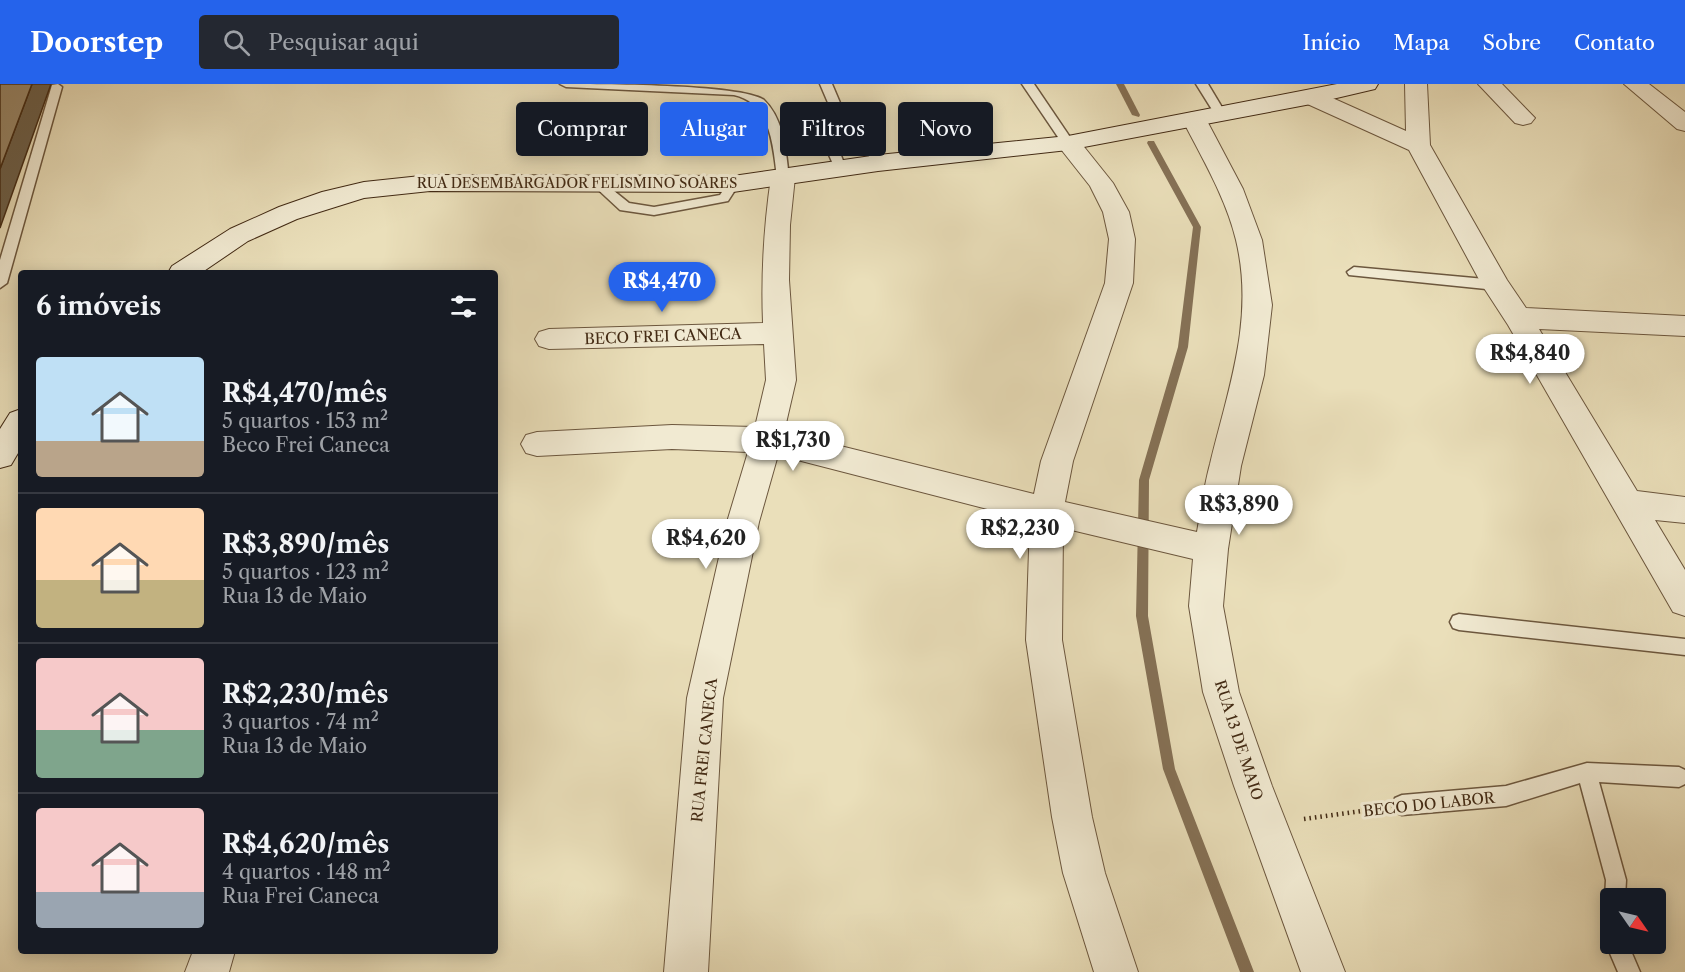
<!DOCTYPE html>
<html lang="pt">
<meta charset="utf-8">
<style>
body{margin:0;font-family:"Libre Caslon Text",serif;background:#242831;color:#f1f3f6;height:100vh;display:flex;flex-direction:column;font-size:22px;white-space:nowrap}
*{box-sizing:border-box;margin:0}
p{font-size:20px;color:#9ea1a6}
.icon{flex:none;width:33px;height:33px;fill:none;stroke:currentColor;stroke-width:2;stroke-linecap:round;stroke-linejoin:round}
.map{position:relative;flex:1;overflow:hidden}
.details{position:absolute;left:18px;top:186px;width:480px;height:684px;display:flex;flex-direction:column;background:#171b24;border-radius:6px;box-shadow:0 3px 15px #0003}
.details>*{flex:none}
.top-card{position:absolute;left:516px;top:18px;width:570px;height:54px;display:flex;gap:12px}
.needle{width:39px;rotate:124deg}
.fabs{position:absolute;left:1600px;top:804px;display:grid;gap:12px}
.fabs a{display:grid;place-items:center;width:66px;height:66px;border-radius:6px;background:#171b24;box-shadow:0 3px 15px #0003;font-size:30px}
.price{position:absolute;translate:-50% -51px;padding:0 14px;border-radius:21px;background:#fff;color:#222;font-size:20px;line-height:39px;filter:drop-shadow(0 2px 3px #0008)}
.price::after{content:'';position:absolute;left:50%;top:36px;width:18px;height:14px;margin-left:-9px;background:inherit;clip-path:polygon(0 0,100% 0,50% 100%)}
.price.active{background:#2563eb;color:#fff}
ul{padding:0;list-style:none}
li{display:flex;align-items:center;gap:18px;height:150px;padding:0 18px}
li+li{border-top:2px solid #363941}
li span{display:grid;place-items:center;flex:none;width:168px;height:120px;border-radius:6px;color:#555}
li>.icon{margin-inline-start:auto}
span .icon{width:72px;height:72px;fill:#fffc;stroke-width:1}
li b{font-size:26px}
h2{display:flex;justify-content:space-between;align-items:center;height:72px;padding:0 18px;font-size:26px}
.tag{padding:0 21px;border-radius:6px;background:#171b24;box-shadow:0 3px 15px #0003;font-size:21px;line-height:54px}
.tag.active{background:#2563eb;color:#fff}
header{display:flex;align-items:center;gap:36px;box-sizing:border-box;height:84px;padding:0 30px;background:#2563eb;color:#fff}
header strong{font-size:28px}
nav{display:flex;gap:33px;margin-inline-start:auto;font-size:21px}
.search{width:420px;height:54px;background:#242831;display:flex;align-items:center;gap:15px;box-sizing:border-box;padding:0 21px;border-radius:6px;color:#9ea1a6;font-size:22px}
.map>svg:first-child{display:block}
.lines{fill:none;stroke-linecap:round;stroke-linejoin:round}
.stream{fill:#857156;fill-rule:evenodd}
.lane-casing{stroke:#6c573e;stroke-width:3}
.street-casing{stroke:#6c573e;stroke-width:2}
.secondary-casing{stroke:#422a14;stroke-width:2}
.path{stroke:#422a14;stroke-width:4.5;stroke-dasharray:1.5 4;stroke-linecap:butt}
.lane{fill:#f1ead2;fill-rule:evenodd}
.street{fill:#f1ead2;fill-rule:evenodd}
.secondary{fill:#f1ead2;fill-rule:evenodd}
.shaded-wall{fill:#6b5f4a;stroke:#422a14;stroke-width:1.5}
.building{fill:#99886a;stroke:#422a14;stroke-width:1.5}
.labels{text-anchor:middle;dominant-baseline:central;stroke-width:6;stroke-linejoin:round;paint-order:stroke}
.far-street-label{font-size:14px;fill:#422a14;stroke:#f1ead2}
.street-label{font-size:15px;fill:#422a14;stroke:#f1ead2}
</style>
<header>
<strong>Doorstep</strong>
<div class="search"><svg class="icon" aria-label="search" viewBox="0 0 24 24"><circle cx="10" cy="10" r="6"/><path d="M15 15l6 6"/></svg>Pesquisar aqui</div>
<nav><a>Início</a><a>Mapa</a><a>Sobre</a><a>Contato</a></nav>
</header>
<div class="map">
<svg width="1685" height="888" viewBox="0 0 1685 888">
<rect width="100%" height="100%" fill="#eadfba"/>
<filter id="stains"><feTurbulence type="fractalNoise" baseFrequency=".00333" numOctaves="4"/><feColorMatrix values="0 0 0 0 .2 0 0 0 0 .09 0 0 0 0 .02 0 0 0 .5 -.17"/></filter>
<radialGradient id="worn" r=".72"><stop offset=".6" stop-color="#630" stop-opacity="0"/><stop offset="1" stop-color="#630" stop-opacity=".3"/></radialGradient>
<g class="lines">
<g class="stream">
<path d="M1116 0H1124L1140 31 1139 33 1132 31Z"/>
<path d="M1148 57H1154L1155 59 1201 143 1188 263 1149 396 1148 532 1175 685 1254 888H1240L1163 685 1136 532 1139 396 1178 263 1193 143 1147 59Z"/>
</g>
<defs>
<g id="lane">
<path d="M560 0C596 0 742 0 764 16 784 35 786 68 789 93L783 97 777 93C773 62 771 19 734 11L566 3Z"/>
<path d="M820 0H832L849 40 870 52 884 79 882 82H874L861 57 846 48 838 64 846 84 840 88 836 87 826 64 838 42Z"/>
<path d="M1022 0H1034L1074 59 1072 62H1064Z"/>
<path d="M1196 0H1208L1226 30 1224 32H1216Z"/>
<path d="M52 1 58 0 62 3 7 199 0 204V176Z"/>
<path d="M733 96 739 100 728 117 654 131 620 126 593 101 599 97 603 98 629 119 654 123 720 111 729 97Z"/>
<path d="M1354 183 1496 196 1503 201 1496 206 1349 191 1347 188Z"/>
<path d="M1459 530 1685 555V571L1459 546 1453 544 1450 538 1453 532Z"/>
<path d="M1587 679 1679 683 1685 686V700L1679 703 1599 698 1626 796 1625 814H1611V823L1608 821 1605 814 1606 796 1580 699 1506 722 1402 731 1395 728 1392 721 1395 714 1402 711 1506 702Z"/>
<path d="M1609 852 1611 860H1628L1640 888H1618L1606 860Z"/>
</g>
<g id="street">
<path d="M1405 0H1427L1430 61 1507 196 1526 224 1685 232V252L1539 245 1637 407 1685 413V439L1655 436 1685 486V532L1673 528 1508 241 1482 201 1409 66 1303 18 1299 13 1303 8 1311 6 1319 8 1406 47Z"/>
<path d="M1478 0H1502L1535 34 1531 39 1523 41 1515 39Z"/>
<path d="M1624 0H1649L1685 28V47L1677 45Z"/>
<path d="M1194 28 1202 30 1206 35 1243 105 1262 156 1272 221 1264 291 1241 382 1228 465 1223 522 1239 608 1272 702 1345 888H1301L1234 702 1203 608 1189 522 1193 475 1063 444 1062 556 1092 733 1105 789 1138 888H1094L1063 789 1052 733 1026 556 1030 436 778 371 759 438 723 614 708 888H664L687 614 727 438 748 368 672 365 537 372 526 369 521 360 526 351 537 348 672 341 755 343 766 296 764 260 549 265 539 262 535 255 539 248 549 245 763 239C761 189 764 142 771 93L774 87 783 85 792 87 795 93 790 141 789 196 796 296 784 348 1034 410 1041 377 1105 199 1109 155 1103 128 1090 102 1056 59 1059 54 1068 52 1077 54 1113 99 1129 128 1135 155 1133 199 1073 377 1065 418 1197 448C1201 425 1204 402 1210 380 1228 305 1255 235 1236 156 1226 114 1202 74 1182 35L1186 30Z"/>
<path d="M193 867H235L229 888H185Z"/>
</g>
<g id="secondary">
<path d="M1337 0H1378L1375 5 1311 20 1068 66 878 87 733 108 430 107 364 114 297 135 248 157 201 189H168L172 182 230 145 279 123 322 108 364 98 430 91 733 92 878 71 1068 52Z"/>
<path d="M21 325V364L11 381 0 384V345L10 329Z"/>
</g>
</defs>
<use href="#lane" class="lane-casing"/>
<use href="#street" class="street-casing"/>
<use href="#secondary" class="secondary-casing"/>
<path class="path" d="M1304 735 1377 725"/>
<use href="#lane" class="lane"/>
<use href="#street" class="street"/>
<use href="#secondary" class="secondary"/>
</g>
<path class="shaded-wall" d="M32 0H51L0 144V85Z"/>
<path class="building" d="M0 0H32L0 85Z"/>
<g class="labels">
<g class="far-street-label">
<text x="577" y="99">RUA DESEMBARGADOR FELISMINO SOARES</text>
</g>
<g class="street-label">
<text transform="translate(663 252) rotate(-2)">BECO FREI CANECA</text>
<text transform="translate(1239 656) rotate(72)">RUA 13 DE MAIO</text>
<text transform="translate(704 666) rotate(-84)">RUA FREI CANECA</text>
<text transform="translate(1429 720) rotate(-6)">BECO DO LABOR</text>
</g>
</g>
<rect width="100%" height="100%" filter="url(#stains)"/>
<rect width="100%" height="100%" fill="url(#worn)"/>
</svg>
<div class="fabs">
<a><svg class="needle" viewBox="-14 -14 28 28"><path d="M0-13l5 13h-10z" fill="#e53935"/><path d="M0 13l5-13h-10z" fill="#9ea1a6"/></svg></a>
</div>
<b class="price active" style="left:662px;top:229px">R$4,470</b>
<b class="price" style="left:1530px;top:301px">R$4,840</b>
<b class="price" style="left:793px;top:388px">R$1,730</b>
<b class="price" style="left:1239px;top:452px">R$3,890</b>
<b class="price" style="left:1020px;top:476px">R$2,230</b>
<b class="price" style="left:706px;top:486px">R$4,620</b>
<div class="top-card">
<a class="tag">Comprar</a>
<a class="tag active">Alugar</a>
<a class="tag">Filtros</a>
<a class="tag">Novo</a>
</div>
<section class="details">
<h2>6 imóveis<svg class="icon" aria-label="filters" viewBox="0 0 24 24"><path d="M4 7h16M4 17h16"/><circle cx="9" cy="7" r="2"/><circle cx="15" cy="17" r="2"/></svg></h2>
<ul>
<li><span style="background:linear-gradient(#bfe0f5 70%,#b9a48a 0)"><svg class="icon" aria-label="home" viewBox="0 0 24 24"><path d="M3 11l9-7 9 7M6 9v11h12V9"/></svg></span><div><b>R$4,470/mês</b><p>5 quartos · 153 m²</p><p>Beco Frei Caneca</p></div></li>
<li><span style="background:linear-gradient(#ffd9b3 60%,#c2b280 0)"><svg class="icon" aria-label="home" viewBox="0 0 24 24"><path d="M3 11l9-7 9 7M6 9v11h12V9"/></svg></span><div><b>R$3,890/mês</b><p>5 quartos · 123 m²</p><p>Rua 13 de Maio</p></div></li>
<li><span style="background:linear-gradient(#f6c9c9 60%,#7fa58c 0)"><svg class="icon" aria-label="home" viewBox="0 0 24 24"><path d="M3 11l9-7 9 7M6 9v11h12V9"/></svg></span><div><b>R$2,230/mês</b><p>3 quartos · 74 m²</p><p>Rua 13 de Maio</p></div></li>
<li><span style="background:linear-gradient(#f6c9c9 70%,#9aa5b1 0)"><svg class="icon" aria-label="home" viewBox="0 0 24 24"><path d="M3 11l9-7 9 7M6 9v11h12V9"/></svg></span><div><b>R$4,620/mês</b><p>4 quartos · 148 m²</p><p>Rua Frei Caneca</p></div></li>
</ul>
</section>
</div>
